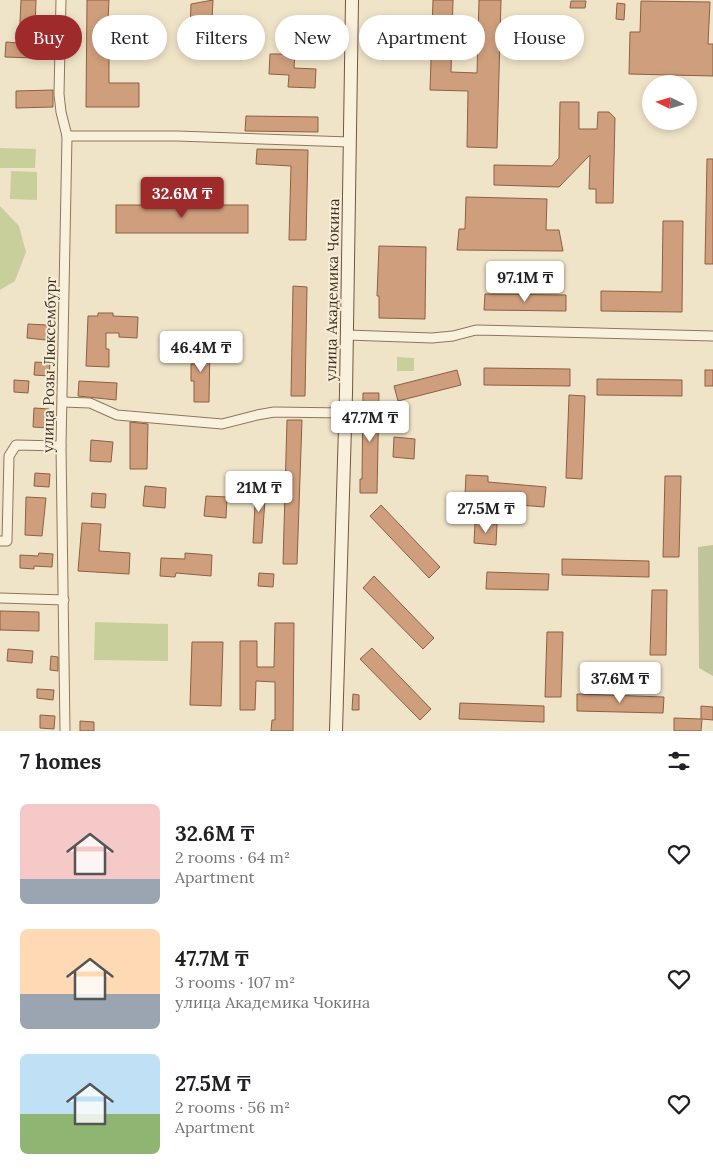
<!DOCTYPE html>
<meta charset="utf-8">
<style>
body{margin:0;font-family:Lora,serif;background:#f6f6f6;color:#202124;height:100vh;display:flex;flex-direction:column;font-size:19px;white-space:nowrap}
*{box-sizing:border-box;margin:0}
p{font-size:16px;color:#757577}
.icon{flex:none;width:28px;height:28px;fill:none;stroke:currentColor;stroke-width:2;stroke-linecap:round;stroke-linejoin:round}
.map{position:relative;height:731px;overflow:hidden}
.side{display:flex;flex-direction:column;background:#fff;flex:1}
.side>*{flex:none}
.top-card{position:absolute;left:15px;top:15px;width:684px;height:45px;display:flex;gap:10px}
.needle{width:32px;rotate:275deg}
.controls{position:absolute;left:642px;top:75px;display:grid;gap:10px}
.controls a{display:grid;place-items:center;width:55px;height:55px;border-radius:50%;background:#fff;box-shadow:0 2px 8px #0003;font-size:25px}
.price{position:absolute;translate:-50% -42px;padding:0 11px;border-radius:5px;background:#fff;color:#222;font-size:16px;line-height:32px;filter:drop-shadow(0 1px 2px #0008)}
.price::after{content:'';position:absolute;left:50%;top:30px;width:15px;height:11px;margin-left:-8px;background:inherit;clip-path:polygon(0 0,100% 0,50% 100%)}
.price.active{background:#9e2a2b;color:#fff}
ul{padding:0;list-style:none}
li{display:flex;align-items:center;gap:15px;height:125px;padding:0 20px}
li span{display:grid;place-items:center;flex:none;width:140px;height:100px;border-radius:8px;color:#555}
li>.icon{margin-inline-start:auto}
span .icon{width:60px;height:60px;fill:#fffc;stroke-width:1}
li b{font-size:21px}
h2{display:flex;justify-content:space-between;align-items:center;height:60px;padding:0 20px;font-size:21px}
.chip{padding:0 18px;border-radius:22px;background:#fff;box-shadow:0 2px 8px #0003;font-size:18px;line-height:45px}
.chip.active{background:#9e2a2b;color:#fff}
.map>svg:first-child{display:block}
.green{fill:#c9cf9b}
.cemetery{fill:#bfc49a}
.building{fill:#cf9f7d;stroke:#8d5f41}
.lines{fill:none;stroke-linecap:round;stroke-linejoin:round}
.street-casing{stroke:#8d765c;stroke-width:11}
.secondary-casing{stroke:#6f573f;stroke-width:14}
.street{stroke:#faf1dc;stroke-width:9}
.secondary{stroke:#faf1dc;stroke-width:12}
.labels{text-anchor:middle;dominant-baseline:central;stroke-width:4;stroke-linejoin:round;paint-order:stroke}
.street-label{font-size:15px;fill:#3d2e20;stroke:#f7eed8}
</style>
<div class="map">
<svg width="713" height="731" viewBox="0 0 713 731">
<rect width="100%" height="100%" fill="#f0e4c8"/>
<g class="green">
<path d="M0 148 36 149 35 168H0Z"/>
<path d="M11 171 37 172V200L10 199Z"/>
<path d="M0 206 19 226 26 252 15 281 0 290Z"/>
<path d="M397 357 414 358V371H397Z"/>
<path d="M95 622 168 624V661L94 660Z"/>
</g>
<path class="cemetery" d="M713 545V676L699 668 698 547Z"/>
<g class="building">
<path d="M21 0H36L34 58 5 57 6 42 19 43Z"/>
<path d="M87 0H109L108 20 144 21 143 45H109V83H139V107H86Z"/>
<path d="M213 0 210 58 189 57 191 4Z"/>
<path d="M433 0H453L451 72 477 73 479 0H501L497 148 467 147 468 91 430 90Z"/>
<path d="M571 1H586L585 8H570Z"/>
<path d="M641 1 710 2 708 44H713V76L629 74 630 32H640Z"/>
<path d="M617 3 625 4 624 20 616 19Z"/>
<path d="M320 20H334L333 51H319Z"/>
<path d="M223 35 245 36 243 57 222 55Z"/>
<path d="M270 54H295L294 68 316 69 315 88 288 87 289 75 269 74Z"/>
<path d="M53 90V107L16 108V91Z"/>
<path d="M560 102H579V129H597L598 112H609L615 118 613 203H596V189H589L590 155 559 187 494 185V165L552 166 559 158Z"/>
<path d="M246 116 318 117V132L245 131Z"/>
<path d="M257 149 308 150 306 240H289L291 166 256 164Z"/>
<path d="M707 159H713V264H705Z"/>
<path d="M466 197 547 199 546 230H559L563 251 457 250 459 229H465Z"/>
<rect x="116" y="205" width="132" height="28"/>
<path d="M663 221H683L682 312 601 311V291L662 292Z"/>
<path d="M379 246 426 247 425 319 379 318V296H377Z"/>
<path d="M293 286 307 287 305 396H291Z"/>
<path d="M485 294 566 295V311L484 310Z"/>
<path d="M98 313H113V316L138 317 137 338 119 337V333H106V349H109V367L86 366 88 316H98Z"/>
<path d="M28 324 47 325 46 340 27 338Z"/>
<path d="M195 343 210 344 209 402H194V381H191V364H195Z"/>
<path d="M35 362 50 363 49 376 34 375Z"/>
<path d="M484 368 570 369V386L484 385Z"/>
<path d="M457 370 461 385 398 401 394 386Z"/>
<rect x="705" y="370" width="8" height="16"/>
<path d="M597 379 682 380V396L597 395Z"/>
<path d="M14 380 29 381 28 393 14 392Z"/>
<path d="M79 381 117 383 116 400 78 396Z"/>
<path d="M363 393H379L377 493H360V479H362Z"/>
<path d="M569 395 585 396 582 479 566 478Z"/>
<path d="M34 408 49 409 48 428 33 427Z"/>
<path d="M287 420H302L297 564H283Z"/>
<path d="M130 422 148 424 147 469H130Z"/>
<path d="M394 437 415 439 414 459 393 457Z"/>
<path d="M91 440 113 442 111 462 90 461Z"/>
<path d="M35 473 50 474 49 487 34 486Z"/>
<path d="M466 475 488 476V482L546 487 544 507 495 503V497L465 495Z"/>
<path d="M665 476H681L679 557H663Z"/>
<path d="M256 485H266L262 543H253Z"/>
<path d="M145 486 166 488 165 508 143 506Z"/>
<path d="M92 493 106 494 105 508 91 507Z"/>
<path d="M206 496 227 497 226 518 204 516Z"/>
<path d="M26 497 46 498 42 536 25 535Z"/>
<path d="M381 505 440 567 429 578 370 516Z"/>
<path d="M82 523 101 524 99 551 130 553 129 574 78 571Z"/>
<path d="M475 523 497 524 496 545 474 543Z"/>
<path d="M39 553 53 554 52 567 34 566V569L20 568V555L38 556Z"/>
<path d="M185 553 212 555 211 576 176 573 175 577 160 576 161 558 185 559Z"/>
<path d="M562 559 649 561V577L562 575Z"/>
<path d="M487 572 549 574 548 590 486 589Z"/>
<path d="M259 573 274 574 273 587 258 586Z"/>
<path d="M374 576 434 638 423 649 363 588Z"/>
<path d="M652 590H667L666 655H650Z"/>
<path d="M0 611 39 612V631L0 630Z"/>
<path d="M275 623H294L293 731H271L272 720H275V682L256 681 255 710H240V641H257V667H274Z"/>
<path d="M547 632H563L561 697H545Z"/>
<path d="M192 642H223L221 706 190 705Z"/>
<path d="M372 648 431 709 420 720 360 659Z"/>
<path d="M8 649 33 651 32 663 7 661Z"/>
<path d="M51 656 58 657V671L50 670Z"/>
<path d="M37 689 54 690 53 700 37 698Z"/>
<path d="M353 694 359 695V710H352Z"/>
<path d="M577 694 664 697 663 713 577 711Z"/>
<path d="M460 703 544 706V722L459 719Z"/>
<path d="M701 706 713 707V720L702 719 701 731H674V718L701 719Z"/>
<path d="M40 715 55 716 54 729 40 728Z"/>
<path d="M80 721 94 722V731H80Z"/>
</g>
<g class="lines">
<defs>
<g id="street">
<path d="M61 0 59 94 61 112 67 136 61 446 65 731"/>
<path d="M67 136H177L350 142"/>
<path d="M347 335 432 338 453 336 476 330 713 336"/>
<path d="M63 402 90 403 117 415 222 424 257 415 274 412 345 413"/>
<path d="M0 541H7L9 456 16 445 61 446"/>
<path d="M0 598 64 600"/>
</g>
<path id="secondary" d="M336 731 346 393 352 0"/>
</defs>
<use href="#street" class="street-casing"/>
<use href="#secondary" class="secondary-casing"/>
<use href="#street" class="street"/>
<use href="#secondary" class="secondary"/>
</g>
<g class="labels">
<g class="street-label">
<text transform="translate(332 290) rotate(-89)">улица Академика Чокина</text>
<text transform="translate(49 365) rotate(-89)">улица Розы Люксембург</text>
</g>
</g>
</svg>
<div class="controls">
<a><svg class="needle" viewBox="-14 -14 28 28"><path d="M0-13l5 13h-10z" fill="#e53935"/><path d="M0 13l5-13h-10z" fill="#757577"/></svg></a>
</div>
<b class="price active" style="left:182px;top:219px">32.6M ₸</b>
<b class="price" style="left:525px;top:303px">97.1M ₸</b>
<b class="price" style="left:201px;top:373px">46.4M ₸</b>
<b class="price" style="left:370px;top:443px">47.7M ₸</b>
<b class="price" style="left:259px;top:513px">21M ₸</b>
<b class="price" style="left:486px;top:534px">27.5M ₸</b>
<b class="price" style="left:620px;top:704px">37.6M ₸</b>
<div class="top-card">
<a class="chip active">Buy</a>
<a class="chip">Rent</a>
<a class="chip">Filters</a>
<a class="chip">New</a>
<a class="chip">Apartment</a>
<a class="chip">House</a>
</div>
</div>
<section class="side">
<h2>7 homes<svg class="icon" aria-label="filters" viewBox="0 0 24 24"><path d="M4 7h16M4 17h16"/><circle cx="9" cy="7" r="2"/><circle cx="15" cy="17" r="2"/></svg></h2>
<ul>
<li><span style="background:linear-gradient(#f6c9c9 75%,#9aa5b1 0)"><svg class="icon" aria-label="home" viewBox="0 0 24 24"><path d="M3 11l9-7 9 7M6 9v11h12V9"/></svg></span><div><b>32.6M ₸</b><p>2 rooms · 64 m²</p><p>Apartment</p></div><svg class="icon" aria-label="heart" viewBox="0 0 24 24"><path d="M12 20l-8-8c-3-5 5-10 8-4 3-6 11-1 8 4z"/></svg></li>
<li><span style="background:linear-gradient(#ffd9b3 65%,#9aa5b1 0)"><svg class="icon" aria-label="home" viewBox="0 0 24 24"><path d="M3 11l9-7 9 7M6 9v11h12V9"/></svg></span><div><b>47.7M ₸</b><p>3 rooms · 107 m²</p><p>улица Академика Чокина</p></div><svg class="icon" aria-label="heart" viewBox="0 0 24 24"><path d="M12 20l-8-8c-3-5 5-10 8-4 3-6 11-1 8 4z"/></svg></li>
<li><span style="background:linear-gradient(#bfe0f5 60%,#8fb573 0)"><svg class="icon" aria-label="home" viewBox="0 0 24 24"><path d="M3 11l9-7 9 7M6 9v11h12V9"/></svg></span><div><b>27.5M ₸</b><p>2 rooms · 56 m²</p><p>Apartment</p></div><svg class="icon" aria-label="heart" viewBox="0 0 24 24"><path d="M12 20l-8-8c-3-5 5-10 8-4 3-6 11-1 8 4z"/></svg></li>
</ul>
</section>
